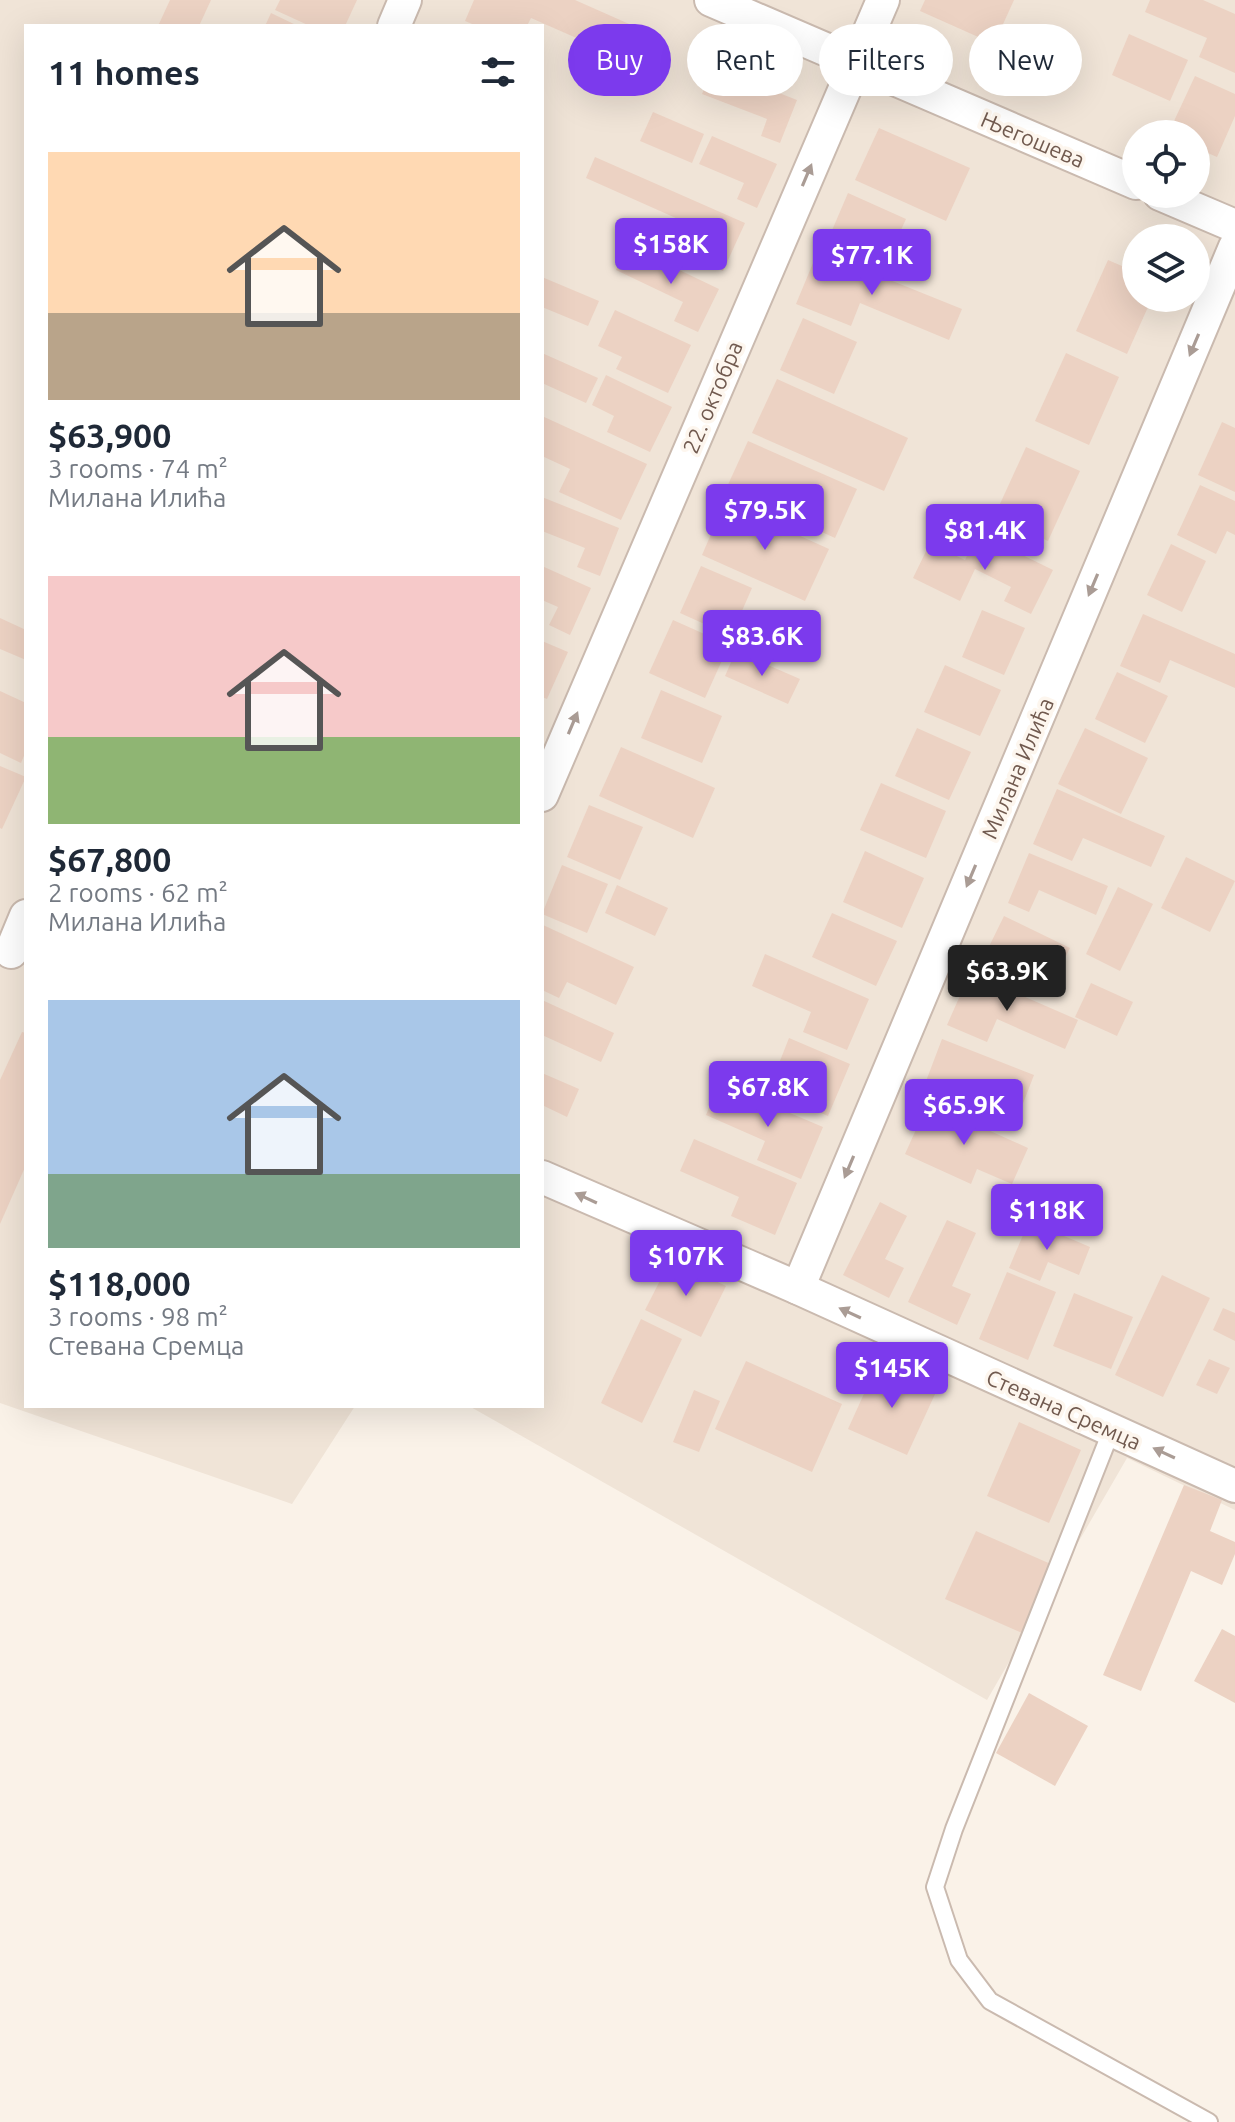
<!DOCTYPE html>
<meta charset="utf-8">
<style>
body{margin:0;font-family:Ubuntu,sans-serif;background:#f6f6f7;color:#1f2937;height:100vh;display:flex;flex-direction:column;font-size:30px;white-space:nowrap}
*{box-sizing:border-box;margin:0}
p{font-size:26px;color:#747a83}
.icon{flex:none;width:44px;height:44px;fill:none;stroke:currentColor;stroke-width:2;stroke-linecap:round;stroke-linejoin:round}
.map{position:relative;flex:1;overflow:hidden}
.panel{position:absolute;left:24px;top:24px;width:520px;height:1384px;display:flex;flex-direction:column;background:#fff;border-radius:0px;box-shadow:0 8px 32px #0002}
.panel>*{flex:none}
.banner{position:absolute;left:568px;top:24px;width:546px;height:72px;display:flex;gap:16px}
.tools{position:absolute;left:1122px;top:120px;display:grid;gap:16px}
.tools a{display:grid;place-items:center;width:88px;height:88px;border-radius:50%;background:#fff;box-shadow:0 8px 32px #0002;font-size:40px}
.price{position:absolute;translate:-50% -68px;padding:0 18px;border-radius:8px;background:#7c3aed;color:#fff;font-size:26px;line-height:52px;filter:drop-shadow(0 2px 4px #0008)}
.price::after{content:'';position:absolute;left:50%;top:48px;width:24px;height:18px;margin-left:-12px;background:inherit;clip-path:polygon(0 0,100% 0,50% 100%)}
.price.on{background:#222;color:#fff}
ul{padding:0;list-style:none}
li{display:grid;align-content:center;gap:16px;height:424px;padding:0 24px}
li span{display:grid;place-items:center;height:248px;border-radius:0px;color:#555}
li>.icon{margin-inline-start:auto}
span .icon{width:144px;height:144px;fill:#fffc;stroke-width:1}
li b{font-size:34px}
h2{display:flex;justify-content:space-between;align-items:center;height:96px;padding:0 24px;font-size:34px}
.chip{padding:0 28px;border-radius:36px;background:#fff;box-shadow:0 8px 32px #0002;font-size:28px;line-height:72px}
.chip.on{background:#7c3aed;color:#fff}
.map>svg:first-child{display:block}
.residential{fill:#f0e4d7;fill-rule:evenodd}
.building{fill:#ecd2c3}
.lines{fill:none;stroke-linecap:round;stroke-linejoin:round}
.lane-casing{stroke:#cabaaf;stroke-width:20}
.street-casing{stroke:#cabaaf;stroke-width:36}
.lane{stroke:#fff;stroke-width:16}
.street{stroke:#fff;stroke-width:32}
.oneway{fill:#aa9c95}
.labels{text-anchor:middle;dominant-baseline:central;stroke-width:7;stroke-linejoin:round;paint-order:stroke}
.street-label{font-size:22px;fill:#715a4f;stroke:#fdf6ee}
</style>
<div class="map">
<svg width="1235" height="2122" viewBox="0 0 1235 2122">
<rect width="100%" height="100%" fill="#faf2e8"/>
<path class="residential" d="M0 0H1235V1510L1127 1458 987 1700 469 1406H542V26H26V1406H355L292 1504 0 1403ZM1136 134H1196V194H1136ZM1136 238H1196V298H1136Z"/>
<g class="building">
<path d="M170 0H211L199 26H158Z"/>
<path d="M280 0H357L345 26H310L275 10Z"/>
<path d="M474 0H575L654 35 640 66 531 18 527 26H477L465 21Z"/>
<path d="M925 0H1014L994 44 920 11Z"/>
<path d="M1150 0H1203L1235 14V73L1199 57 1207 38 1145 12Z"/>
<path d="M271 13 298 26H265Z"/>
<path d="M1129 34 1188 60 1170 101 1112 75Z"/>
<path d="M713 67 797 100 780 143 761 136 767 119 702 94Z"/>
<path d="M1195 76 1235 94V116L1217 157 1196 148V134H1168Z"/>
<path d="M653 112 704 134 692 163 640 141Z"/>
<path d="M879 128 970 168 946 221 855 180Z"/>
<path d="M712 136 777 164 757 208 737 199 744 183 699 164Z"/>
<path d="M595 157 745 223 723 271 692 258 700 241 674 230 678 219 586 178Z"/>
<path d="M848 193 906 219 884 267 827 242Z"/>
<path d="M627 245 719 289 698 332 674 321 683 302 616 270Z"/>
<path d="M818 251 962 309 949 340 860 303 851 326 796 304Z"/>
<path d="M1108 260 1136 272V298H1152L1127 354 1076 331Z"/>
<path d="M542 277 599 301 588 326 542 307Z"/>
<path d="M615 310 691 345 668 393 616 369 622 357 598 346Z"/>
<path d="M803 318 857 342 834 394 780 370Z"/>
<path d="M542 353 598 378 586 403 542 383Z"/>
<path d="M1066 353 1119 377 1089 445 1035 421Z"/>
<path d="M606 375 672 407 650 452 607 432 614 416 592 405Z"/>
<path d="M777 379 908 438 884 491 752 433Z"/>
<path d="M542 416 647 464 621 520 559 492 570 469 542 456Z"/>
<path d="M1222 422 1235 428V492L1198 475Z"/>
<path d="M748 441 857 489 835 538 726 489Z"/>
<path d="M1026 447 1080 471 1048 541 994 517Z"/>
<path d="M1200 485 1235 501V535L1227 531 1216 554 1177 535Z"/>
<path d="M542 497 619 528 600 576 577 567 585 548 542 531Z"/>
<path d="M725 502 829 549 805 601 702 555Z"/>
<path d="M978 533 1053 570 1031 614 1004 601 1011 587 975 569 960 601 913 578 930 543 965 560Z"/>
<path d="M1171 544 1206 561 1182 612 1147 595Z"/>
<path d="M542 566 591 588 570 635 549 625 558 607 542 600Z"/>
<path d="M701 566 752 588 731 636 680 613Z"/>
<path d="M982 610 1025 628 1004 675 962 657Z"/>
<path d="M1143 614 1235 654V688L1170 660 1160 683 1120 666Z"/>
<path d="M0 618 26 630V660L0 649Z"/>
<path d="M673 620 729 645 705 698 649 673Z"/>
<path d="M542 641 568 652 547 699 542 697Z"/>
<path d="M736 651 800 679 788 704 725 676Z"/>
<path d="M945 665 1001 690 980 736 924 712Z"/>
<path d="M1117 672 1168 696 1145 743 1095 719Z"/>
<path d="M661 690 722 716 702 763 641 738Z"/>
<path d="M0 691 26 703V751L21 763 0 753Z"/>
<path d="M917 728 971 752 949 800 895 776Z"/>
<path d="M1085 728 1148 758 1121 814 1058 784Z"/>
<path d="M621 747 715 788 693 838 599 796Z"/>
<path d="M0 766 26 777 2 829 0 828Z"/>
<path d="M881 783 946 811 926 858 860 830Z"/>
<path d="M1057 789 1165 836 1151 867 1083 838 1072 861 1033 844Z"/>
<path d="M589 805 643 827 620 880 567 857Z"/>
<path d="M865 851 924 878 902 928 843 902Z"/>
<path d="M1029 853 1108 886 1096 915 1039 890 1029 912 1008 903Z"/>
<path d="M1186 857 1235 881 1210 932 1161 908Z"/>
<path d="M562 865 608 884 587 933 542 914Z"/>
<path d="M617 885 668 908 655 936 605 913Z"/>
<path d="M1118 887 1153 904 1120 971 1086 954Z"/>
<path d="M832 913 897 941 876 986 812 957Z"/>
<path d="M1004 916 1070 948 1057 974 1031 961 1020 984 980 965Z"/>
<path d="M543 925 634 967 616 1005 567 982 559 998 542 990Z"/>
<path d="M765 954 869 999 847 1050 803 1032 811 1012 752 986Z"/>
<path d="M970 973 1078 1020 1065 1049 997 1019 987 1042 947 1025Z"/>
<path d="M1091 983 1133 1002 1117 1036 1075 1017Z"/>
<path d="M542 1000 614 1033 601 1062 542 1035Z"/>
<path d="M22 1032 26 1033V1165L0 1224V1080Z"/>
<path d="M789 1038 850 1064 828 1116 784 1097 792 1077 776 1071Z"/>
<path d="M942 1039 1034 1075 1022 1106 975 1088 968 1106 923 1089Z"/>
<path d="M542 1073 579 1089 567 1117 542 1105Z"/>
<path d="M719 1083 823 1127 801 1179 757 1160 765 1141 706 1115Z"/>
<path d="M928 1103 1028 1148 1012 1184 977 1169 971 1184 905 1154Z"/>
<path d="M694 1139 797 1183 775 1235 731 1216 739 1197 680 1171Z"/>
<path d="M880 1202 907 1216 885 1259 904 1268 889 1298 843 1275Z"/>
<path d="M947 1220 976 1233 952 1286 971 1294 957 1325 908 1302Z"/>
<path d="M1029 1221 1090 1247 1079 1275 1048 1262 1040 1281 1009 1268Z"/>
<path d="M671 1259 726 1286 701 1337 645 1310Z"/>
<path d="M1007 1272 1056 1292 1028 1360 979 1339Z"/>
<path d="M1162 1275 1210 1298 1163 1397 1115 1375Z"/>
<path d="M1074 1293 1133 1317 1111 1369 1053 1346Z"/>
<path d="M1223 1308 1235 1313V1341L1213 1330Z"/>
<path d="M641 1319 682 1339 642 1423 601 1403Z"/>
<path d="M1209 1359 1230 1368 1217 1394 1196 1385Z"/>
<path d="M746 1361 842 1404 812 1472 715 1429Z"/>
<path d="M877 1365 936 1392 907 1455 848 1429Z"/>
<path d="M694 1390 720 1401 699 1452 673 1442Z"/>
<path d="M1019 1422 1081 1450 1049 1523 987 1496Z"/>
<path d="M1184 1485 1222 1500 1210 1531 1235 1542V1554L1222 1585 1191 1571 1141 1691 1103 1675Z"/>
<path d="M976 1531 1053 1565 1022 1633 945 1599Z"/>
<path d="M1222 1629 1235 1636V1703L1194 1681Z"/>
<path d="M1029 1693 1088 1726 1055 1786 996 1753Z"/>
</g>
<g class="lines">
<defs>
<path id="lane" d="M1112 1429 954 1829 935 1887 959 1960 990 2001 1209 2122"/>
<g id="street">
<path d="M711 0 1136 183"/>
<path d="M394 26 405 0"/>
<path d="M1160 194 1235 226"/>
<path d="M542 795 883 0"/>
<path d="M11 952 26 916"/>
<path d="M542 1177 798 1288 1235 1486"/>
<path d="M798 1288 1235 247"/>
</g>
</defs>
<use href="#lane" class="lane-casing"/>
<use href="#street" class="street-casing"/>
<use href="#lane" class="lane"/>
<use href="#street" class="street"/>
</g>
<defs><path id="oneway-solid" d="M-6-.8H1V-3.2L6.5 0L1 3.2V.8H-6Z" transform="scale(2)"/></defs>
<g class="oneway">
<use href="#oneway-solid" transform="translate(807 175) rotate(-67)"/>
<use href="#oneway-solid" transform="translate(1194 345) rotate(113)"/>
<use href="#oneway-solid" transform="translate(1093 585) rotate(113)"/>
<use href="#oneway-solid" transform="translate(573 723) rotate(-67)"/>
<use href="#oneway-solid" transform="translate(971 876) rotate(113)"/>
<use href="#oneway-solid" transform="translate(849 1167) rotate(113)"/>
<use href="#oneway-solid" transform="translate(586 1198) rotate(-155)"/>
<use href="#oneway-solid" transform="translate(850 1313) rotate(-155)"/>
<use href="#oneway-solid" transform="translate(1164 1453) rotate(-155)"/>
</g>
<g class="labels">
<g class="street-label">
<text transform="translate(1033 139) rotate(23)">Његошева</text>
<text transform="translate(712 397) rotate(-67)">22. октобра</text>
<text transform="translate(1017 768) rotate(-67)">Милана Илића</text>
<text transform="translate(1064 1409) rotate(24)">Стевана Сремца</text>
</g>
</g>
</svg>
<div class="tools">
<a><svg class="icon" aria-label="locate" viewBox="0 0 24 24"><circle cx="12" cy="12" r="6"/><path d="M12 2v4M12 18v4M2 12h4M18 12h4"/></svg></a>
<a><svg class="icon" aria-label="layers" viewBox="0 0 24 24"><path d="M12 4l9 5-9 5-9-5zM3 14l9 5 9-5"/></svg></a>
</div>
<b class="price" style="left:671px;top:286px">$158K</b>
<b class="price" style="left:872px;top:297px">$77.1K</b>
<b class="price" style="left:765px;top:552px">$79.5K</b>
<b class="price" style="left:985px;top:572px">$81.4K</b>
<b class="price" style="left:762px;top:678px">$83.6K</b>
<b class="price on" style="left:1007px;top:1013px">$63.9K</b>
<b class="price" style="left:768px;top:1129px">$67.8K</b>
<b class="price" style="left:964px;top:1147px">$65.9K</b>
<b class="price" style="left:1047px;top:1252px">$118K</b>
<b class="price" style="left:686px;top:1298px">$107K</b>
<b class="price" style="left:892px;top:1410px">$145K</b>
<div class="banner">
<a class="chip on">Buy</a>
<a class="chip">Rent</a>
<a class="chip">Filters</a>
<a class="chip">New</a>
</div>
<section class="panel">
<h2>11 homes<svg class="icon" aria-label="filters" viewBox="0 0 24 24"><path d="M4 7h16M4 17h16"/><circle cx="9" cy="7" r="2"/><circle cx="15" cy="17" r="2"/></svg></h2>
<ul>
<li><span style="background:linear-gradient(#ffd9b3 65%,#b9a48a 0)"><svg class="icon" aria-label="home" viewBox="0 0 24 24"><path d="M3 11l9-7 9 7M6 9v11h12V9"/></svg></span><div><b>$63,900</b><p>3 rooms · 74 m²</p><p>Милана Илића</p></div></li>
<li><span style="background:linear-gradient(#f6c9c9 65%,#8fb573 0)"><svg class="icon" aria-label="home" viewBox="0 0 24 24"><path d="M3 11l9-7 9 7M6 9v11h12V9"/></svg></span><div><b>$67,800</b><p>2 rooms · 62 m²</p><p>Милана Илића</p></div></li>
<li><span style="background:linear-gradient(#a9c7e8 70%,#7fa58c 0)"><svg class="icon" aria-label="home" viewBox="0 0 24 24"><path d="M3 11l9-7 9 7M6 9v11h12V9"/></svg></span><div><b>$118,000</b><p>3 rooms · 98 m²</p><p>Стевана Сремца</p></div></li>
</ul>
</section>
</div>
